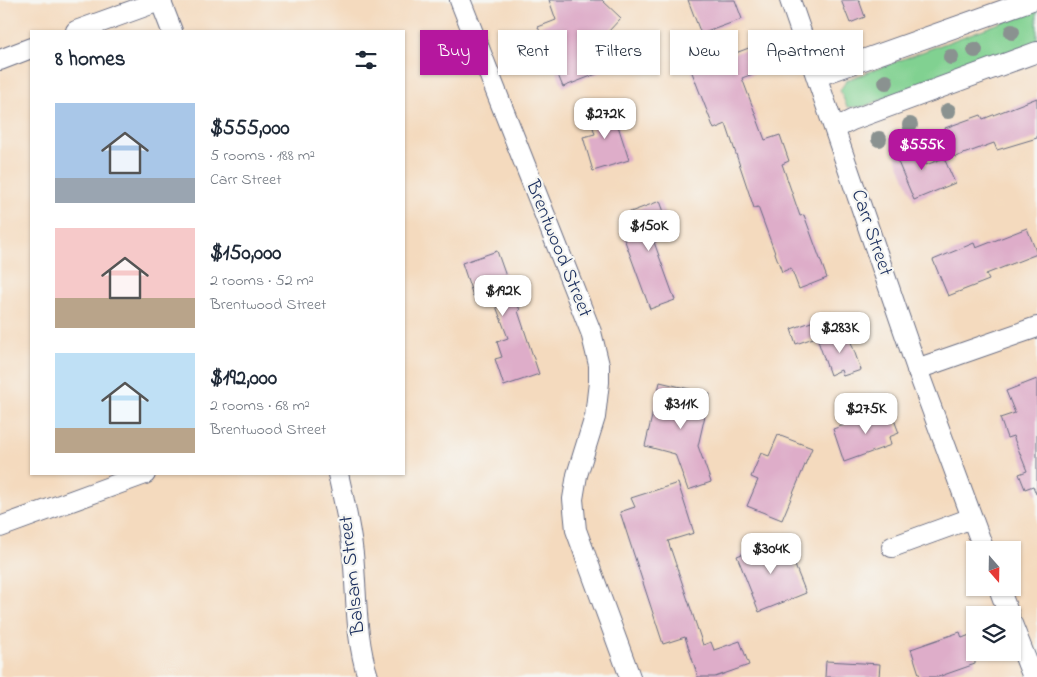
<!DOCTYPE html>
<meta charset="utf-8">
<style>
body{margin:0;font-family:"Indie Flower",sans-serif;background:#f2f2f3;color:#1f2937;height:100vh;display:flex;flex-direction:column;font-size:19px;white-space:nowrap}
*{box-sizing:border-box;margin:0}
p{font-size:16px;color:#747a83}
.icon{flex:none;width:28px;height:28px;fill:none;stroke:currentColor;stroke-width:2;stroke-linecap:round;stroke-linejoin:round}
.map{position:relative;flex:1;overflow:hidden}
.sheet{position:absolute;left:30px;top:30px;width:375px;height:445px;display:flex;flex-direction:column;background:#fff;border-radius:0px;box-shadow:0 1px 4px #0004}
.sheet>*{flex:none}
.banner{position:absolute;left:420px;top:30px;width:475px;height:45px;display:flex;gap:10px}
.needle{width:32px;rotate:160deg}
.controls{position:absolute;left:966px;top:541px;display:grid;gap:10px}
.controls a{display:grid;place-items:center;width:55px;height:55px;border-radius:0px;background:#fff;box-shadow:0 1px 4px #0004;font-size:25px}
.price{position:absolute;translate:-50% -42px;padding:0 11px;border-radius:10px;background:#fff;color:#222;font-size:16px;line-height:32px;filter:drop-shadow(0 1px 2px #0008)}
.price::after{content:'';position:absolute;left:50%;top:30px;width:15px;height:11px;margin-left:-8px;background:inherit;clip-path:polygon(0 0,100% 0,50% 100%)}
.price.active{background:#b5179e;color:#fff}
ul{padding:0;list-style:none}
li{display:flex;align-items:center;gap:15px;height:125px;padding:0 25px}
li span{display:grid;place-items:center;flex:none;width:140px;height:100px;border-radius:0px;color:#555}
li>.icon{margin-inline-start:auto}
span .icon{width:60px;height:60px;fill:#fffc;stroke-width:1}
li b{font-size:21px}
h2{display:flex;justify-content:space-between;align-items:center;height:60px;padding:0 25px;font-size:21px}
.pill{padding:0 18px;border-radius:0px;background:#fff;box-shadow:0 1px 4px #0004;font-size:18px;line-height:45px}
.pill.active{background:#b5179e;color:#fff}
.map>svg:first-child{display:block}
.green{fill:#81d191;stroke:#4e8078}
.building{fill:#deadc9}
.lines{fill:none;stroke-linecap:round;stroke-linejoin:round}
.minor-casing{stroke:#676b80;stroke-width:22}
.minor{stroke:#fff;stroke-width:20}
.tree{fill:#8a9290}
.labels{text-anchor:middle;dominant-baseline:central;stroke-width:4.5;stroke-linejoin:round;paint-order:stroke}
.street-label{font-size:20px;fill:#1b2f5e;stroke:#f6f6f2}
</style>
<div class="map">
<svg width="1037" height="677" viewBox="0 0 1037 677">
<rect width="100%" height="100%" fill="#f6f6f2"/>
<filter id="ink" filterUnits="userSpaceOnUse"><feTurbulence type="fractalNoise" baseFrequency=".02" numOctaves="2"/><feDisplacementMap in="SourceGraphic" scale="10" xChannelSelector="R" yChannelSelector="G"/><feConvolveMatrix kernelMatrix="1 2 1 2 8 2 1 2 1" color-interpolation-filters="sRGB"/></filter>
<filter id="wash" filterUnits="userSpaceOnUse"><feTurbulence type="fractalNoise" baseFrequency=".0096" numOctaves="4" result="noise"/><feDisplacementMap in="SourceGraphic" scale="20" xChannelSelector="R" yChannelSelector="G"/><feGaussianBlur stdDeviation="1.12" result="paint"/><feColorMatrix in="noise" values="0 0 0 0 0 0 0 0 0 0 0 0 0 0 0 0 0 1.4 0 .05"/><feComposite in="paint" operator="in"/></filter>
<g filter="url(#wash)">
<rect width="100%" height="100%" fill="#f4dabe"/>
<path class="green" d="M1037 9V42L862 107H847L840 90 847 80Z"/>
<g id="blocks">
<g class="building">
<path d="M549 0H602L621 18 594 47 604 71 563 87 538 27 556 20Z"/>
<path d="M688 0H735L742 19 701 34Z"/>
<path d="M841 0H859L865 17 850 23Z"/>
<path d="M754 46 763 70 742 78 765 140 780 135 789 161 782 164 800 216 804 215 827 278 799 289 791 268 782 272 758 207 754 208 726 124 714 129 691 70Z"/>
<path d="M1037 98V138L997 150 994 143 955 157 945 128 981 115 983 119Z"/>
<path d="M611 104 629 160 593 171 583 137 595 134 588 111Z"/>
<path d="M916 140 926 165 944 158 955 183 914 200 893 150Z"/>
<path d="M660 201 668 223 661 226 666 237 654 242 675 300 650 309 622 233 631 230 625 214Z"/>
<path d="M1027 228 1037 254 986 274 989 280 948 296 933 260 974 243 976 248Z"/>
<path d="M497 251 513 296H514L520 310 518 311 539 374 504 386 495 359 502 357 497 342 508 338 494 301 490 302 486 291 473 296 462 263Z"/>
<path d="M814 321 819 336 796 344 791 329Z"/>
<path d="M847 331 861 370 843 376 841 370 830 375 818 341Z"/>
<path d="M1037 379V494H1036L1033 486 1025 489 1019 474 1027 471 1013 436 1007 438 1000 418 1015 413 1006 391Z"/>
<path d="M660 382 710 394 698 446 711 482 688 490 675 454 645 446Z"/>
<path d="M890 409 899 433 889 437 891 445 844 462 833 429Z"/>
<path d="M778 435 812 448 782 520 747 506 758 480 751 477 761 453 769 456Z"/>
<path d="M678 483 694 533 668 541 703 645 711 642 714 650 740 641 749 665 715 677H698L685 637 663 644 620 512 635 507 631 498Z"/>
<path d="M784 538 806 593 759 612 737 556Z"/>
<path d="M960 632 962 638 975 633V664L938 677H920L911 649Z"/>
<path d="M826 661 880 664 879 677H825Z"/>
</g>
</g>
</g>
<g filter="url(#ink)">
<use href="#blocks" fill-opacity="0" stroke="#676b80" stroke-width="1"/>
<g class="lines">
<defs>
<g id="minor">
<path d="M160 0 172 31"/>
<path d="M460 0 591 332 599 365V382L595 417 577 475 573 499 576 530 630 677"/>
<path d="M790 0 917 369 984 550"/>
<path d="M76 31 162 0"/>
<path d="M0 60 31 48"/>
<path d="M818 76 1032 0"/>
<path d="M836 128 852 120 1037 52"/>
<path d="M917 369 1037 327"/>
<path d="M338 474C344 500 350 527 353 554 357 595 355 637 368 677"/>
<path d="M0 527 145 474"/>
<path d="M892 547 972 518"/>
<path d="M999 588 1009 615"/>
<path d="M1012 624 1033 677"/>
</g>
</defs>
<use href="#minor" class="minor-casing"/>
<use href="#minor" class="minor"/>
</g>
<g class="tree">
<circle cx="1012" cy="32" r="8"/>
<circle cx="975" cy="50" r="8"/>
<circle cx="951" cy="57" r="8"/>
<circle cx="886" cy="82" r="8"/>
<circle cx="948" cy="111" r="8"/>
<circle cx="910" cy="125" r="8"/>
<circle cx="879" cy="139" r="8"/>
</g>
</g>
<g class="labels">
<g class="street-label">
<text transform="translate(871 233) rotate(71)">Carr Street</text>
<text transform="translate(558 249) rotate(68)">Brentwood Street</text>
<text transform="translate(353 575) rotate(-96)">Balsam Street</text>
</g>
</g>
</svg>
<div class="controls">
<a><svg class="needle" viewBox="-14 -14 28 28"><path d="M0-13l5 13h-10z" fill="#e53935"/><path d="M0 13l5-13h-10z" fill="#747a83"/></svg></a>
<a><svg class="icon" aria-label="layers" viewBox="0 0 24 24"><path d="M12 4l9 5-9 5-9-5zM3 14l9 5 9-5"/></svg></a>
</div>
<b class="price" style="left:605px;top:140px">$272K</b>
<b class="price active" style="left:922px;top:171px">$555K</b>
<b class="price" style="left:649px;top:252px">$150K</b>
<b class="price" style="left:503px;top:317px">$192K</b>
<b class="price" style="left:840px;top:354px">$283K</b>
<b class="price" style="left:681px;top:430px">$311K</b>
<b class="price" style="left:866px;top:435px">$275K</b>
<b class="price" style="left:771px;top:575px">$304K</b>
<div class="banner">
<a class="pill active">Buy</a>
<a class="pill">Rent</a>
<a class="pill">Filters</a>
<a class="pill">New</a>
<a class="pill">Apartment</a>
</div>
<section class="sheet">
<h2>8 homes<svg class="icon" aria-label="filters" viewBox="0 0 24 24"><path d="M4 7h16M4 17h16"/><circle cx="9" cy="7" r="2"/><circle cx="15" cy="17" r="2"/></svg></h2>
<ul>
<li><span style="background:linear-gradient(#a9c7e8 75%,#9aa5b1 0)"><svg class="icon" aria-label="home" viewBox="0 0 24 24"><path d="M3 11l9-7 9 7M6 9v11h12V9"/></svg></span><div><b>$555,000</b><p>5 rooms · 188 m²</p><p>Carr Street</p></div></li>
<li><span style="background:linear-gradient(#f6c9c9 70%,#b9a48a 0)"><svg class="icon" aria-label="home" viewBox="0 0 24 24"><path d="M3 11l9-7 9 7M6 9v11h12V9"/></svg></span><div><b>$150,000</b><p>2 rooms · 52 m²</p><p>Brentwood Street</p></div></li>
<li><span style="background:linear-gradient(#bfe0f5 75%,#b9a48a 0)"><svg class="icon" aria-label="home" viewBox="0 0 24 24"><path d="M3 11l9-7 9 7M6 9v11h12V9"/></svg></span><div><b>$192,000</b><p>2 rooms · 68 m²</p><p>Brentwood Street</p></div></li>
</ul>
</section>
</div>
